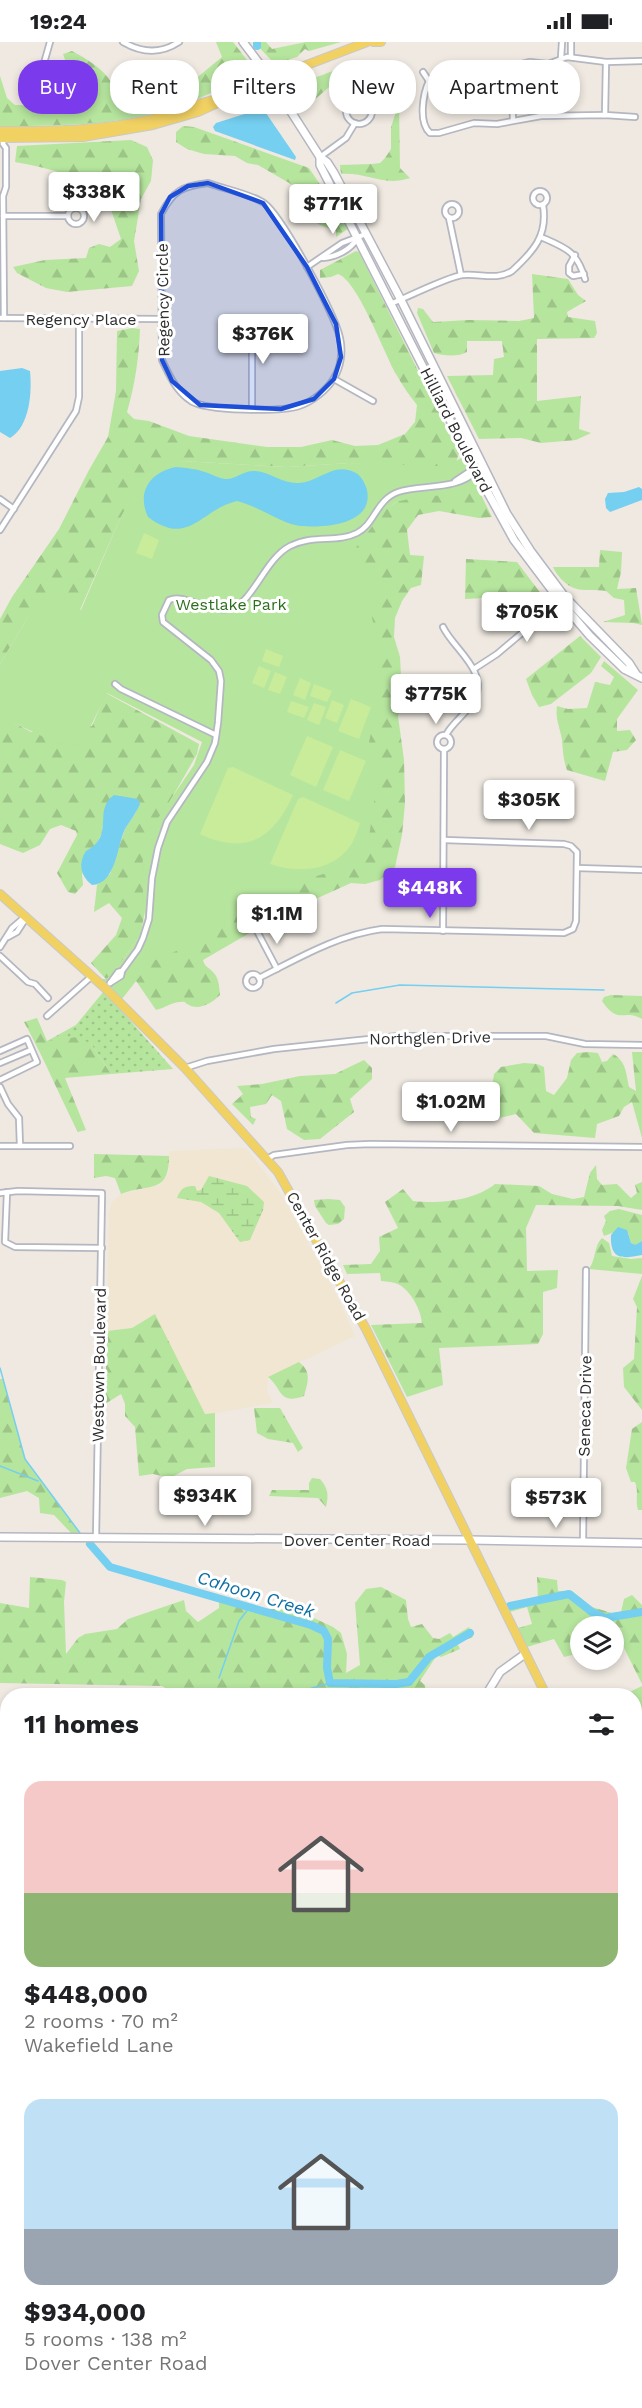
<!DOCTYPE html>
<meta charset="utf-8">
<style>
body{margin:0;font-family:"Work Sans",sans-serif;background:#f6f6f6;color:#202124;height:100vh;display:flex;flex-direction:column;font-size:22px;white-space:nowrap}
*{box-sizing:border-box;margin:0}
p{font-size:20px;color:#757577}
.icon{flex:none;width:33px;height:33px;fill:none;stroke:currentColor;stroke-width:2;stroke-linecap:round;stroke-linejoin:round}
.map{position:relative;flex:1;overflow:hidden}
.sheet{position:absolute;left:0px;top:1646px;width:642px;height:722px;display:flex;flex-direction:column;background:#fff;border-radius:24px 24px 0 0;box-shadow:0 3px 9px #0003}
.sheet>*{flex:none}
.guide{position:absolute;left:18px;top:18px;width:606px;height:54px;display:flex;gap:12px}
.controls{position:absolute;left:570px;top:1574px;display:grid;gap:12px}
.controls a{display:grid;place-items:center;width:54px;height:54px;border-radius:50%;background:#fff;box-shadow:0 3px 9px #0003;font-size:30px}
.price{position:absolute;translate:-50% -51px;padding:0 14px;border-radius:6px;background:#fff;color:#222;font-size:20px;line-height:39px;filter:drop-shadow(0 2px 3px #0008)}
.price::after{content:'';position:absolute;left:50%;top:36px;width:18px;height:14px;margin-left:-9px;background:inherit;clip-path:polygon(0 0,100% 0,50% 100%)}
.price.selected{background:#7c3aed;color:#fff}
ul{padding:0;list-style:none}
li{display:grid;align-content:center;gap:12px;height:318px;padding:0 24px}
li span{display:grid;place-items:center;height:186px;border-radius:18px;color:#555}
li>.icon{margin-inline-start:auto}
span .icon{width:108px;height:108px;fill:#fffc;stroke-width:1}
li b{font-size:26px}
h2{display:flex;justify-content:space-between;align-items:center;height:72px;padding:0 24px;font-size:26px}
.tag{padding:0 21px;border-radius:24px;background:#fff;box-shadow:0 3px 9px #0003;font-size:21px;line-height:54px}
.tag.selected{background:#7c3aed;color:#fff}
.status{display:flex;justify-content:space-between;align-items:center;height:42px;padding:0 30px;background:#fff;direction:ltr}
.status svg{height:16px;fill:currentColor}
.map>svg:first-child{display:block}
.education{fill:#f0e6d1}
.grass{fill:url(#grass-dots)}
.forest{fill:url(#forest-firs)}
.wetland{fill:url(#wetland-marsh)}
.park{fill:#b6e59e}
.pitch{fill:#c9ec9a}
.water{fill:#75cff0}
.lines{fill:none;stroke-linecap:round;stroke-linejoin:round}
.stream{stroke:#75cff0;stroke-width:1.5}
.river{stroke:#75cff0;stroke-width:8}
.street-casing{stroke:#b4b7c1;stroke-width:8}
.secondary-casing{stroke:#b4b7c1;stroke-width:10}
.primary-casing{stroke:#c9c9c9;stroke-width:10}
.street{stroke:#fff;stroke-width:4.5}
.secondary{stroke:#fff;stroke-width:7}
.primary{stroke:#f2d163;stroke-width:8}
.marked{fill:#1d4ed8;fill-opacity:0.2;stroke:#1d4ed8;stroke-width:4.5;stroke-linejoin:round}
.labels{text-anchor:middle;dominant-baseline:central;stroke-width:6;stroke-linejoin:round;paint-order:stroke}
.street-label{font-size:16px;fill:#2e2e2e;stroke:#fff}
.park-label{font-size:16px;fill:#2c6e1b;stroke:#fff}
.water-label{font-size:18px;font-style:italic;fill:#0d6fa3;stroke:#fff}
</style>
<div class="status"><b>19:24</b><svg viewBox="0 0 49 12"><path d="M0 12V9h3v3zM5 12V6h3v6zM10 12V3h3v9zM15 12V0h3v12zM26 1h20v11H26zM47 4h2v5h-2z"/></svg></div>
<div class="map">
<svg width="642" height="2366" viewBox="0 0 642 2366">
<defs>
<pattern id="grass-dots" width="8" height="8" patternUnits="userSpaceOnUse" patternTransform="scale(1.5)"><rect width="8" height="8" fill="#b6e59e"/><path d="M2 2h.1M6 6h.1" fill="none" stroke="#9dc588" stroke-width="1.8" stroke-linecap="round"/></pattern>
<pattern id="forest-firs" width="22" height="20" patternUnits="userSpaceOnUse" patternTransform="scale(1.5)"><rect width="22" height="20" fill="#b6e59e"/><path d="M5 1l3.5 6h-7zM16 11l3.5 6h-7z" fill="#9dc588"/></pattern>
<pattern id="wetland-marsh" width="20" height="14" patternUnits="userSpaceOnUse" patternTransform="scale(1.5)"><rect width="20" height="14" fill="#b6e59e"/><path d="M1 5h8M5 5V1M11 12h8M15 12V8" fill="none" stroke="#9dc588"/></pattern>
</defs>
<rect width="100%" height="100%" fill="#efe9e1"/>
<path class="education" d="M246 1106 282 1153 337 1254 355 1294 268 1335 267 1350 273 1361 205 1373 155 1272 132 1286 107 1289 109 1169 112 1160 121 1152 160 1143 169 1130V1109Z"/>
<path class="grass" d="M104 949 173 1027 111 1032 91 1002 47 999 76 983Z"/>
<g class="forest">
<path d="M216 0H233L251 23C239 40 220 47 202 55 135 84 72 84 0 84V34L7 56 15 63 77 64 84 52C78 39 67 26 63 12L72 9C85 16 103 26 111 40 115 48 117 55 123 62L140 58 146 60 166 61 222 15Z"/>
<path d="M254 0H266L272 7 306 0H341L309 9 305 7 297 15 278 21 271 18Z"/>
<path d="M369 21 379 29 347 34 337 38 303 68 296 59 290 45 349 23Z"/>
<path d="M399 61 400 126 410 136C383 145 367 130 341 132L340 123 372 122 380 121 385 116 391 107V85Z"/>
<path d="M183 84 194 85 309 126 349 186 336 195V189L320 183 309 176C306 164 299 157 296 145L258 123 247 121 235 114 204 112 187 107 176 100V90Z"/>
<path d="M131 98 147 105 153 118 151 139 141 157 134 199 139 229 132 244 67 250 46 246 17 231 13 225 45 218 86 216 89 206 99 202 110 205 121 197 105 150C76 133 48 126 15 120L17 104Z"/>
<path d="M356 209 359 210 459 411 455 424 448 428 349 421 287 425 181 419 142 436 119 479 80 568 70 564 28 575 0 622V577L12 555 59 487 89 428 108 395 116 349 117 289 132 286 140 287C139 315 135 343 127 370L134 377 149 379 189 394 267 405H301L332 398 355 404 378 403 405 392 415 380 417 363C409 353 402 343 396 332 384 311 358 239 338 232L331 235 320 236V228Z"/>
<path d="M532 232 568 237 578 253 586 259 567 270 568 275 595 279 597 291 594 296 537 297V359L581 354 579 387 591 391 576 398 541 401 521 396 479 397 447 334 493 333 494 317 504 315 502 299H467V310C459 315 443 314 434 311L417 271 418 266 423 267 433 280 469 278 519 279 534 276Z"/>
<path d="M456 447 479 449 492 475 479 476 439 469 418 473 407 488 410 513 424 514 421 543 411 546 402 559 395 576 394 595 400 615 402 654 398 674 404 718 405 761 402 793 395 825 380 838 365 842 351 841 300 864 285 877 253 889 203 918C205 925 207 924 212 929 219 935 219 944 220 953 213 960 200 969 189 963 183 960 187 959 180 960 172 960 165 966 156 968L134 936 144 922 369 707 341 510 380 471 404 455Z"/>
<path d="M600 508 622 510 621 530 617 547 636 546 642 583 633 581 603 580 625 573 624 558 614 556 606 549C586 546 577 553 561 537 558 533 555 530 553 525H599Z"/>
<path d="M466 517 517 520 542 553 465 557Z"/>
<path d="M580 594 601 615 591 631 551 662 539 665 532 653 526 637Z"/>
<path d="M604 619 638 648 617 677V689L630 688 636 698 627 708 613 710 605 739 567 728C563 717 563 709 562 698 560 685 555 677 557 664L568 667 587 666 595 640 610 643 614 635 601 624Z"/>
<path d="M106 651 199 702 197 712 161 775 141 892 113 932 106 937 91 921 116 893 122 876 109 861 94 870 97 843 110 832 125 787 136 770 104 774 102 791 82 832 83 843 75 852 68 850 57 831 77 793 76 789 61 783 50 787 40 803 23 811 0 802V677L6 676 31 690 92 684Z"/>
<path d="M611 953 642 954V977C623 966 619 984 602 959L604 955Z"/>
<path d="M37 976 47 999 78 995 91 1002 111 1032 65 1036 86 1088 78 1090C59 1053 44 1016 24 980Z"/>
<path d="M588 1010 598 1011 602 1020 607 1019 613 1012C626 1019 626 1031 629 1045L636 1049 632 1010H642V1096L632 1060 624 1065 619 1074 597 1082 595 1096 534 1091 516 1072 495 1077 488 1073 494 1032 501 1025 524 1021 537 1022 544 1025 546 1049 554 1053 567 1036 571 1018 577 1011Z"/>
<path d="M364 1018 372 1026V1037L350 1057 354 1070 320 1097 304 1098 287 1087 281 1059 272 1053 266 1062 250 1065 251 1075 256 1077 253 1083 232 1062 243 1052 237 1044 262 1042 300 1034 335 1032Z"/>
<path d="M94 1112 169 1114C169 1153 149 1141 121 1152L115 1136 106 1134 94 1136Z"/>
<path d="M596 1123 597 1137 602 1143 617 1142 631 1156 637 1151 635 1143 642 1140V1168L618 1164 536 1163 526 1186 527 1229 558 1228 557 1246 543 1250V1292L538 1302 439 1306 443 1343 407 1355 371 1283 422 1281C421 1267 409 1245 395 1241 391 1240 385 1239 381 1239L380 1231 347 1232 343 1223 371 1222 380 1209 379 1195 398 1186 385 1160 403 1147 413 1159C439 1162 474 1159 495 1142L539 1144 552 1152 573 1157 584 1155 590 1131Z"/>
<path d="M328 1157 340 1158 345 1165 344 1177 338 1182 329 1183 326 1181 315 1164 314 1158Z"/>
<path d="M619 1167 642 1173V1199L635 1203 631 1201 628 1191H612L604 1194 602 1188 606 1179 604 1174 610 1169Z"/>
<path d="M602 1196 609 1201 612 1214 631 1217 642 1216V1232L589 1227C596 1218 594 1203 602 1196Z"/>
<path d="M642 1234V1368L624 1345 623 1326 634 1317 637 1265 633 1257Z"/>
<path d="M155 1272 205 1372 215 1371V1425L187 1427 170 1436 153 1432 139 1434 135 1385 125 1374V1362L121 1352 105 1362 107 1289 132 1286Z"/>
<path d="M299 1320C312 1330 308 1340 304 1354 278 1363 283 1347 268 1335Z"/>
<path d="M0 1337H3L25 1417 80 1491H71L54 1473 40 1471 39 1456 27 1449 0 1456Z"/>
<path d="M254 1366H280L303 1406 298 1410 293 1401 268 1397 257 1391Z"/>
<path d="M642 1380V1468H638C635 1458 639 1449 635 1440H631L626 1426 632 1387Z"/>
<path d="M312 1436 320 1437C328 1446 329 1453 326 1465L318 1456 269 1454 272 1448H309V1441Z"/>
<path d="M30 1535 62 1538 66 1540 64 1560 66 1612 78 1596 85 1592 117 1587 128 1577 184 1558 186 1569 198 1580 219 1566V1557L249 1566 297 1568 333 1585 341 1591 347 1612 346 1631 360 1623 355 1561 366 1547 381 1545 406 1558 408 1577 411 1585 422 1582 433 1596 439 1597 450 1591 453 1595 469 1585 473 1595 457 1601 460 1607 441 1615 437 1613 420 1639 425 1643 426 1653H338L323 1651 306 1653H176L162 1644 0 1641V1561L29 1566Z"/>
<path d="M537 1535 557 1538 558 1549H572L592 1565 612 1571 621 1570 624 1557 632 1553 642 1563V1642L622 1602 614 1604V1584H580V1611L564 1615 554 1597 527 1605 518 1586 532 1582 527 1565 510 1570 507 1563 538 1557Z"/>
<path d="M642 1644V1767H635L634 1653H623Z"/>
<path d="M7 1788V1816L0 1817V1789Z"/>
<path d="M7 1902V1989L1 1990 0 1903Z"/>
<path d="M533 2360H604L612 2366H531Z"/>
</g>
<path class="wetland" d="M209 1134 247 1144 264 1160 263 1168 250 1198 240 1200 219 1171 201 1160 177 1156C181 1146 184 1144 195 1144L197 1149 201 1148Z"/>
<path class="park" d="M466 413 484 449 413 456 396 460 384 469 355 507 360 517 375 528 381 542 372 576 379 604 375 622 378 661 369 700 376 718 378 734 369 795 351 820 333 829 304 838 264 865 239 873 223 875 181 907 151 920 122 957 100 937H106L113 932 141 892 145 875 142 838 143 810 150 788 194 723 202 700 107 651 81 704 54 700 6 677H0V622L28 575 40 560 53 554 81 568 119 479 141 435 157 423 181 419 287 425 349 421 439 424 451 422Z"/>
<g class="pitch">
<path d="M144 491 159 498 152 517 136 511Z"/>
<path d="M266 607 283 614 279 625 262 619Z"/>
<path d="M259 624 271 629 264 646 252 641Z"/>
<path d="M275 630 287 635 280 652 268 648Z"/>
<path d="M300 636 311 641 305 658 293 653Z"/>
<path d="M314 642 332 649 327 660 310 654Z"/>
<path d="M351 657 371 665 359 697 338 689Z"/>
<path d="M332 658 344 663 337 681 325 676Z"/>
<path d="M291 659 309 665 304 676 287 670Z"/>
<path d="M314 661 326 665 319 683 307 678Z"/>
<path d="M307 694 333 705 316 745 290 733Z"/>
<path d="M340 708 366 719 349 759 323 748Z"/>
<path d="M233 725 293 753C274 796 246 814 200 792L228 726Z"/>
<path d="M303 755 360 781C357 790 354 800 348 807 329 830 296 831 270 822L298 757Z"/>
<rect x="0" y="2235" width="7" height="69"/>
</g>
<g class="water">
<path d="M254 69 265 70 268 74 296 115 295 118 215 89 213 85 216 81Z"/>
<path d="M22 326 30 329C32 350 30 384 10 396L0 390V329Z"/>
<path d="M176 425C187 426 197 427 208 431 213 433 219 436 225 437 235 438 244 428 255 429 271 430 282 442 299 441 319 440 333 420 354 430 361 433 365 441 367 448 374 483 324 486 301 484 284 483 258 464 237 459 201 467 189 506 148 475 136 449 151 430 176 425Z"/>
<path d="M639 445 642 447V458L610 470 606 466 605 457 608 451 624 450Z"/>
<path d="M114 753 138 757 140 762C136 771 130 779 125 787 117 804 116 842 92 843 80 834 78 821 86 809 116 793 92 769 114 753Z"/>
<path d="M618 1185 627 1188 631 1201 635 1203 642 1199V1213C622 1217 610 1218 611 1193Z"/>
</g>
<g class="lines">
<g class="stream">
<path d="M336 961 352 951 400 943 604 948"/>
<path d="M0 1326 25 1417 80 1491"/>
<path d="M0 1424 38 1439"/>
<path d="M219 1636 239 1579 249 1566"/>
<path d="M287 1653 330 1641"/>
<path d="M0 1796 8 1795"/>
<path d="M0 2010 8 1981"/>
</g>
<g class="river">
<path d="M257 4V0"/>
<path d="M254 59V54"/>
<path d="M90 1502 110 1525 311 1583 324 1589 328 1597 327 1626 330 1641 396 1642 409 1640 429 1615 470 1591"/>
<path d="M510 1564 569 1552 592 1570 605 1576 642 1570"/>
</g>
<defs>
<g id="street">
<path d="M123 0C142 11 161 12 179 0"/>
<path d="M571 15V0"/>
<path d="M561 16 562 0"/>
<path d="M44 21 50 0"/>
<path d="M511 24 513 78"/>
<path d="M423 30 429 39 461 31H483L498 23 514 24 530 20 548 22 567 15 606 20 642 19"/>
<path d="M429 39C423 52 418 80 430 91H439L474 81 497 82 541 74 605 73 635 75"/>
<circle cx="359" cy="69" r="13"/>
<path d="M605 73 606 20"/>
<path d="M3 95V102L6 106V145L3 154 4 276"/>
<path d="M320 115 346 96 355 81"/>
<path d="M208 141C224 147 251 152 264 161 282 174 335 272 340 296 343 309 341 325 334 336 327 348 312 360 299 364 280 370 207 369 191 359 176 349 169 333 162 318L161 172C173 149 182 144 208 141Z"/>
<circle cx="540" cy="156" r="7"/>
<circle cx="452" cy="169" r="7"/>
<circle cx="76" cy="174" r="8"/>
<path d="M3 174H68"/>
<path d="M449 176 461 233"/>
<path d="M541 195C566 206 577 209 585 237"/>
<path d="M575 213 569 224V231L573 234 584 232"/>
<path d="M323 216C336 215 350 208 357 197"/>
<path d="M307 225 342 201 366 192"/>
<path d="M393 261C407 255 448 235 462 233 480 231 496 239 512 229 534 209 548 193 543 163"/>
<path d="M0 276 163 277"/>
<path d="M247 285 252 295V366"/>
<path d="M334 337 373 359"/>
<path d="M455 439 470 429H476"/>
<path d="M0 457 14 467"/>
<path d="M0 488 76 369 79 355V278"/>
<path d="M443 585C454 608 491 630 473 660 466 672 453 680 446 693"/>
<path d="M474 627 497 612 561 558"/>
<path d="M115 642 121 647 216 693"/>
<circle cx="444" cy="700" r="7"/>
<path d="M577 826 642 828"/>
<path d="M257 889 277 927"/>
<path d="M443 889 444 707"/>
<path d="M8 895 17 890 26 876"/>
<path d="M0 905 12 886 26 874"/>
<path d="M0 914 28 940 35 942 48 956"/>
<circle cx="253" cy="939" r="7"/>
<path d="M259 936C299 916 337 893 382 887L564 891 573 887 576 879 577 810 571 804 564 802 444 798"/>
<path d="M110 941 121 934 122 929 138 907 143 896 149 877 152 836 158 806 167 780 207 720 215 701 218 681 221 639 219 629 211 618 163 580 162 573 169 558C186 551 211 573 232 566 253 560 265 517 290 504 313 492 337 501 357 491 375 482 376 458 398 450 420 442 458 449 476 429"/>
<path d="M110 941 118 930 122 929"/>
<path d="M47 974 92 934"/>
<path d="M0 1009 27 997 37 1020 0 1038"/>
<path d="M0 1021 31 1008"/>
<path d="M185 1026 207 1019 274 1007 398 994H546L585 1002 642 1003"/>
<path d="M0 1045 8 1062 19 1076 20 1104H0"/>
<path d="M20 1104H70"/>
<path d="M267 1117 274 1113 347 1103 370 1102 642 1105"/>
<path d="M7 1150 5 1200 15 1205 102 1206"/>
<path d="M0 1151 18 1149 102 1151 96 1496"/>
<path d="M583 1500 586 1228"/>
<path d="M0 1682H8"/>
<path d="M0 1759H8"/>
<path d="M634 1797H642"/>
<path d="M0 1848H8"/>
<path d="M0 2146 8 2140"/>
<path d="M0 2176H8"/>
<path d="M634 2191 642 2167"/>
<path d="M634 2320 642 2313"/>
<path d="M634 2341 642 2352"/>
<path d="M68 2360V2366"/>
<path d="M140 2360V2366"/>
<path d="M212 2360V2366"/>
<path d="M295 2360V2366"/>
</g>
<g id="secondary">
<path d="M243 0 265 29 320 115 327 120 334 131 401 258 507 472 530 508 565 555 629 621 636 632"/>
<path d="M320 115V123L476 429 514 498 560 559 590 594 624 627 642 636"/>
<path d="M0 1495 470 1498 642 1501"/>
<path d="M486 1653 500 1630 525 1612"/>
<path d="M0 2041H8"/>
<path d="M634 2051H642"/>
<path d="M495 2360V2366"/>
</g>
<g id="primary">
<path d="M373 0H381"/>
<path d="M0 89C50 89 99 89 148 78 173 73 195 60 220 57"/>
<path d="M0 96 83 95 153 83 198 70 270 37 367 0"/>
<path d="M0 852 105 946 185 1026 278 1130 366 1287 546 1653"/>
<path d="M634 1832 642 1848"/>
</g>
</defs>
<use href="#street" class="street-casing"/>
<use href="#secondary" class="secondary-casing"/>
<use href="#primary" class="primary-casing"/>
<use href="#street" class="street"/>
<use href="#secondary" class="secondary"/>
<use href="#primary" class="primary"/>
</g>
<path class="marked" d="M208 141 263 161 307 225 336 282 341 315 334 337 314 357 281 367 200 363 172 339 162 318 161 172 170 155 188 144Z"/>
<g class="labels">
<g class="street-label">
<text transform="translate(163 258) rotate(-91)">Regency Circle</text>
<text x="81" y="277">Regency Place</text>
<text transform="translate(456 388) rotate(63)">Hilliard Boulevard</text>
<text transform="translate(430 996) rotate(-1)">Northglen Drive</text>
<text transform="translate(326 1214) rotate(61)">Center Ridge Road</text>
<text transform="translate(99 1323) rotate(-89)">Westown Boulevard</text>
<text transform="translate(585 1364) rotate(-89)">Seneca Drive</text>
<text x="357" y="1498">Dover Center Road</text>
</g>
<g class="park-label">
<text x="231" y="562">Westlake Park</text>
</g>
<g class="water-label">
<text transform="translate(256 1552) rotate(17)">Cahoon Creek</text>
</g>
</g>
</svg>
<div class="controls">
<a><svg class="icon" aria-label="layers" viewBox="0 0 24 24"><path d="M12 4l9 5-9 5-9-5zM3 14l9 5 9-5"/></svg></a>
</div>
<b class="price" style="left:94px;top:181px">$338K</b>
<b class="price" style="left:333px;top:193px">$771K</b>
<b class="price" style="left:263px;top:323px">$376K</b>
<b class="price" style="left:527px;top:601px">$705K</b>
<b class="price" style="left:436px;top:683px">$775K</b>
<b class="price" style="left:529px;top:789px">$305K</b>
<b class="price selected" style="left:430px;top:877px">$448K</b>
<b class="price" style="left:277px;top:903px">$1.1M</b>
<b class="price" style="left:451px;top:1091px">$1.02M</b>
<b class="price" style="left:205px;top:1485px">$934K</b>
<b class="price" style="left:556px;top:1487px">$573K</b>
<div class="guide">
<a class="tag selected">Buy</a>
<a class="tag">Rent</a>
<a class="tag">Filters</a>
<a class="tag">New</a>
<a class="tag">Apartment</a>
</div>
<section class="sheet">
<h2>11 homes<svg class="icon" aria-label="filters" viewBox="0 0 24 24"><path d="M4 7h16M4 17h16"/><circle cx="9" cy="7" r="2"/><circle cx="15" cy="17" r="2"/></svg></h2>
<ul>
<li><span style="background:linear-gradient(#f6c9c9 60%,#8fb573 0)"><svg class="icon" aria-label="home" viewBox="0 0 24 24"><path d="M3 11l9-7 9 7M6 9v11h12V9"/></svg></span><div><b>$448,000</b><p>2 rooms · 70 m²</p><p>Wakefield Lane</p></div></li>
<li><span style="background:linear-gradient(#bfe0f5 70%,#9aa5b1 0)"><svg class="icon" aria-label="home" viewBox="0 0 24 24"><path d="M3 11l9-7 9 7M6 9v11h12V9"/></svg></span><div><b>$934,000</b><p>5 rooms · 138 m²</p><p>Dover Center Road</p></div></li>
</ul>
</section>
</div>
